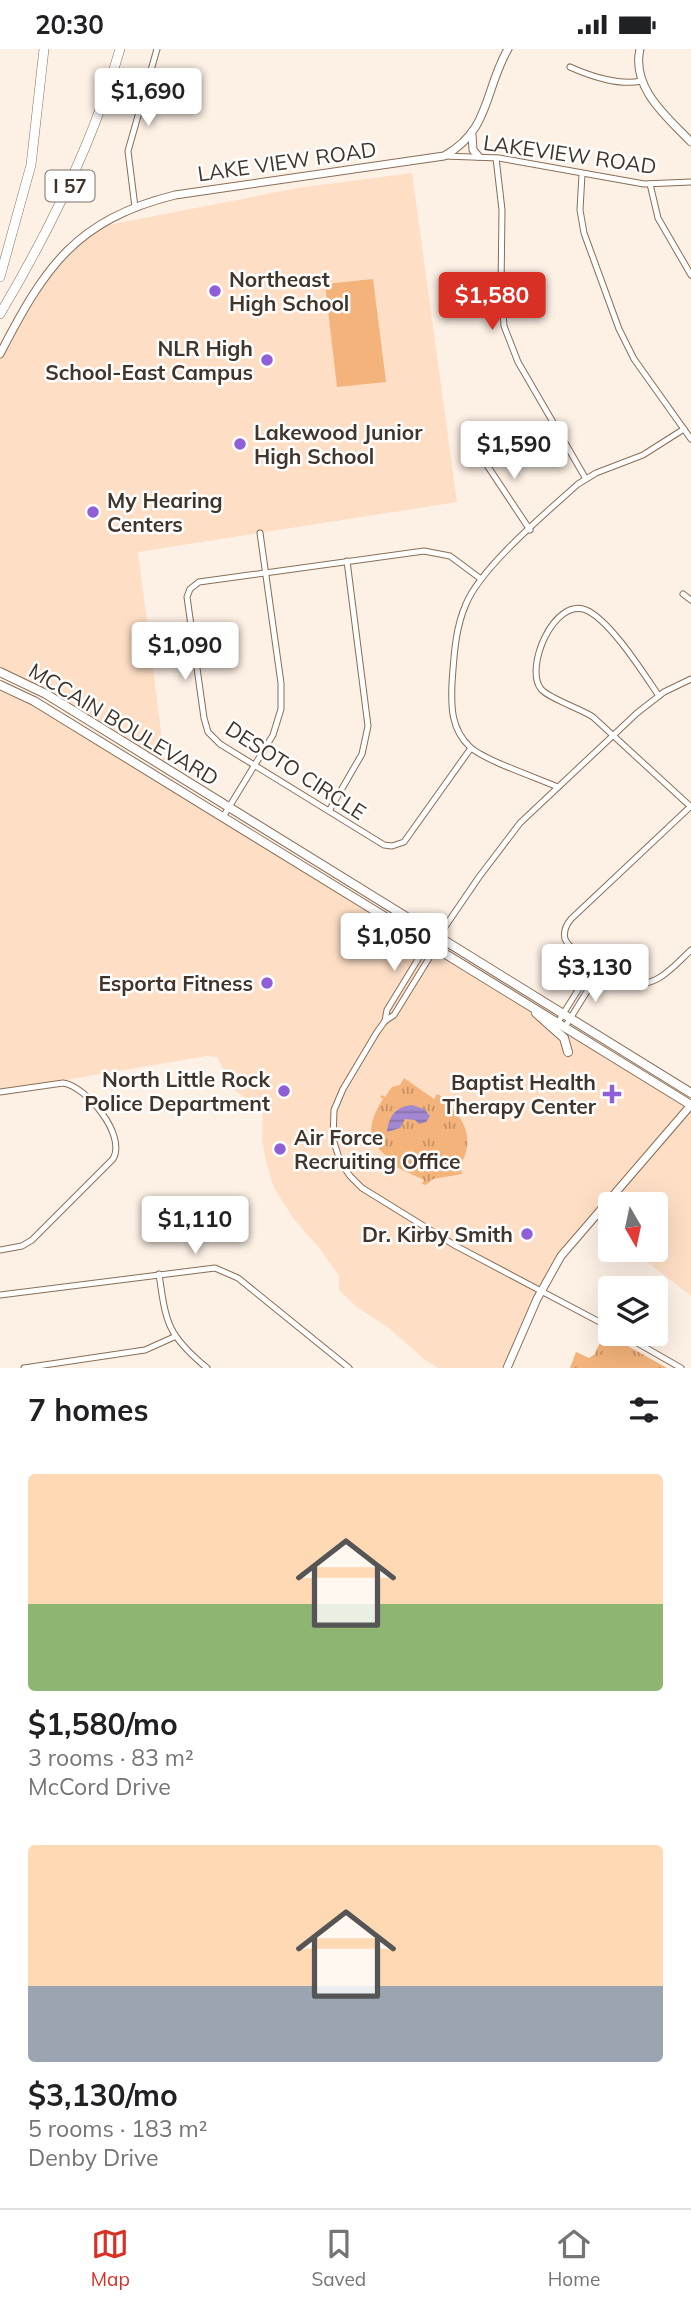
<!DOCTYPE html>
<meta charset="utf-8">
<style>
body{margin:0;font-family:Mulish,sans-serif;background:#f2f2f2;color:#202124;height:100vh;display:flex;flex-direction:column;font-size:26px;white-space:nowrap}
*{box-sizing:border-box;margin:0}
p{font-size:23px;color:#757577}
.icon{flex:none;width:38px;height:38px;fill:none;stroke:currentColor;stroke-width:2;stroke-linecap:round;stroke-linejoin:round}
.map{position:relative;height:1319px;overflow:hidden}
.side{display:flex;flex-direction:column;background:#fff;flex:1}
.side>*{flex:none}
.needle{width:46px;rotate:171deg}
.controls{position:absolute;left:598px;top:1143px;display:grid;gap:14px}
.controls a{display:grid;place-items:center;width:70px;height:70px;border-radius:7px;background:#fff;box-shadow:0 7px 28px #0002;font-size:35px}
.price{position:absolute;translate:-50% -60px;padding:0 16px;border-radius:7px;background:#fff;color:#222;font-size:23px;line-height:46px;filter:drop-shadow(0 2px 4px #0008)}
.price::after{content:'';position:absolute;left:50%;top:42px;width:21px;height:16px;margin-left:-10px;background:inherit;clip-path:polygon(0 0,100% 0,50% 100%)}
.price.active{background:#d93025;color:#fff}
ul{padding:0;list-style:none}
li{display:grid;align-content:center;gap:14px;height:371px;padding:0 28px}
li span{display:grid;place-items:center;height:217px;border-radius:7px;color:#555}
li>.icon{margin-inline-start:auto}
span .icon{width:126px;height:126px;fill:#fffc;stroke-width:1}
li b{font-size:30px}
h2{display:flex;justify-content:space-between;align-items:center;height:84px;padding:0 28px;font-size:30px}
.status{display:flex;justify-content:space-between;align-items:center;height:49px;padding:0 35px;background:#fff;direction:ltr}
.status svg{height:19px;fill:currentColor}
.tab-bar{display:flex;justify-content:space-around;align-items:center;height:98px;border-top:2px solid #e0e0e0;background:#fff;font-size:19px;color:#757577}
.tab-bar a{display:grid;justify-items:center;gap:4px}
.tab-bar .active{color:#d93025}
.map>svg:first-child{display:block}
.built{fill:#fedfc6}
.park{fill:url(#park-tufts)}
.garden{fill:#f3b37b}
.water{fill:url(#water-rules)}
.lines{fill:none;stroke-linecap:round;stroke-linejoin:round}
.street-casing{stroke:#8a6e56;stroke-width:7}
.secondary-casing{stroke:#8a6e56;stroke-width:9}
.primary-casing{stroke:#8a6e56;stroke-width:10}
.highway-casing{stroke:#8a6e56;stroke-width:10}
.street{stroke:#fff;stroke-width:5}
.secondary{stroke:#fff;stroke-width:7}
.primary{stroke:#fff;stroke-width:8}
.highway{stroke:#fff;stroke-width:9}
.poi-dot{fill:#905fd8;stroke:#fff;stroke-width:2.5}
.labels{text-anchor:middle;dominant-baseline:central;stroke-width:5;stroke-linejoin:round;paint-order:stroke}
.shield{fill:#fff;stroke:#7a726b;stroke-width:2}
.shield-label{font-size:19px;font-weight:bold;fill:#41352b}
.street-label{font-size:21px;fill:#41352b;stroke:#fff}
.poi-label{font-size:21px;font-weight:bold;fill:#41352b;stroke:#fff;text-anchor:end}
</style>
<div class="status"><b>20:30</b><svg viewBox="0 0 49 12"><path d="M0 12V9h3v3zM5 12V6h3v6zM10 12V3h3v9zM15 12V0h3v12zM26 1h20v11H26zM47 4h2v5h-2z"/></svg></div>
<div class="map">
<svg width="691" height="1319" viewBox="0 0 691 1319">
<defs>
<pattern id="park-tufts" width="24" height="20" patternUnits="userSpaceOnUse" patternTransform="scale(1.75)"><rect width="24" height="20" fill="#f3b37b"/><path d="M3 7l-1-3M5 7V3M7 7l1-3M15 17l-1-3M17 17v-4M19 17l1-3" fill="none" stroke="#c69265"/></pattern>
<pattern id="water-rules" width="6" height="5" patternUnits="userSpaceOnUse" patternTransform="scale(1.75)"><rect width="6" height="5" fill="#a288d3"/><path d="M0 2.5h6" fill="none" stroke="#8670ab"/></pattern>
</defs>
<rect width="100%" height="100%" fill="#fdf0e5"/>
<g class="built">
<path d="M412 124 457 453 138 503 166 721 27 634 0 624V304L55 213 93 179 298 139Z"/>
<path d="M0 636 691 1056V1247L632 1201 656 1200V1155H611V1184L593 1170 561 1207 507 1319H438L424 1310 389 1279 358 1259 339 1241V1227L320 1200 293 1169 274 1139 267 1116 262 1091 263 1061 234 1041 217 1008 207 1007 0 1042Z"/>
</g>
<g class="park">
<path d="M404 1029 434 1050 437 1045 446 1050 445 1053C466 1070 475 1092 460 1117L462 1125 433 1130 426 1136 422 1135 424 1131 394 1117 395 1113C367 1095 365 1078 383 1050L380 1048 382 1046 385 1048 392 1038 400 1036Z"/>
<path d="M605 1284 667 1319H570L576 1303 589 1309 594 1306Z"/>
</g>
<g class="garden">
<path d="M373 230 386 333 337 338 325 235Z"/>
<path d="M611 1303 631 1305 650 1316 648 1319H578L589 1309Z"/>
</g>
<path class="water" d="M412 1056 424 1060 430 1067 426 1073 419 1075 415 1071 405 1070 400 1079 387 1083C389 1067 395 1058 412 1056Z"/>
<g class="lines">
<defs>
<g id="street">
<path d="M570 18C590 27 620 37 641 32"/>
<path d="M444 107 499 109 644 135 691 133"/>
<path d="M496 109 502 161 501 239 504 277 518 313 586 430"/>
<path d="M582 125 580 161 584 184 619 280 634 310 691 390"/>
<path d="M650 135 658 169 691 226"/>
<path d="M135 158 128 102 157 0"/>
<path d="M475 398 530 481"/>
<path d="M683 545 691 551"/>
<path d="M659 647C644 625 610 571 586 561 554 548 524 619 541 640 548 649 581 660 593 668L691 758"/>
<path d="M471 699 404 793 392 797 384 796 220 695 208 683 204 669 187 548 190 540 199 533 424 502 450 507 481 530"/>
<path d="M558 738C537 729 484 711 470 698 451 680 451 658 452 634 454 607 455 580 466 555 481 518 547 463 578 435L596 424 643 406 684 380"/>
<path d="M691 757 571 870C566 876 563 882 565 890 571 905 614 925 628 934 656 940 672 919 691 901"/>
<path d="M329 762 362 705 368 677 347 512"/>
<path d="M223 768 273 686 281 660V634L260 484"/>
<path d="M438 888 479 828 520 774 637 664 664 643 691 630"/>
<path d="M432 897 431 906 394 966 385 972 377 983 343 1040 334 1061 333 1090 340 1112 350 1127 362 1139 456 1197 611 1279"/>
<path d="M385 972 387 961 423 902 432 896"/>
<path d="M558 973 595 914"/>
<path d="M565 978 602 918"/>
<path d="M0 1043 63 1034C86 1037 127 1086 113 1110L32 1191 22 1197 0 1201"/>
<path d="M159 1225C166 1274 167 1286 207 1319"/>
<path d="M0 1246 215 1219 238 1229 349 1319"/>
<path d="M620 1284 681 1319"/>
<path d="M24 1319 145 1301 174 1288"/>
</g>
<g id="secondary">
<path d="M640 0C631 39 667 68 691 93"/>
<path d="M472 86 473 101 478 107"/>
<path d="M0 305C45 218 75 171 175 146L444 107C491 81 484 41 508 0"/>
<path d="M507 1319 537 1250 561 1207 691 1056"/>
</g>
<g id="primary">
<path d="M0 623 46 645 691 1044"/>
<path d="M0 636 34 652 691 1056"/>
<path d="M536 964 564 989 568 1003"/>
</g>
<g id="highway">
<path d="M0 228 31 116 44 0"/>
<path d="M0 265C50 181 93 94 120 0"/>
</g>
</defs>
<use href="#street" class="street-casing"/>
<use href="#secondary" class="secondary-casing"/>
<use href="#primary" class="primary-casing"/>
<use href="#highway" class="highway-casing"/>
<use href="#street" class="street"/>
<use href="#secondary" class="secondary"/>
<use href="#primary" class="primary"/>
<use href="#highway" class="highway"/>
</g>
<g class="poi-dot">
<circle cx="215" cy="242" r="7"/>
<circle cx="267" cy="311" r="7"/>
<circle cx="240" cy="395" r="7"/>
<circle cx="93" cy="463" r="7"/>
<circle cx="267" cy="934" r="7"/>
<circle cx="284" cy="1042" r="7"/>
<path d="M608.5 1034.5h7v7h7v7h-7v7h-7v-7h-7v-7h7z"/>
<circle cx="280" cy="1100" r="7"/>
<circle cx="527" cy="1185" r="7"/>
</g>
<g class="labels">
<rect class="shield" x="45.5" y="121.5" width="49" height="31" rx="5"/>
<g class="shield-label">
<text x="70" y="137">I 57</text>
</g>
<g class="street-label">
<text transform="translate(570 105) rotate(8)">LAKEVIEW ROAD</text>
<text transform="translate(287 112) rotate(-8)">LAKE VIEW ROAD</text>
<text transform="translate(124 675) rotate(31)">MCCAIN BOULEVARD</text>
<text transform="translate(296 721) rotate(33)">DESOTO CIRCLE</text>
</g>
<g class="poi-label">
<text x="229" y="230" text-anchor="start">Northeast<tspan x="229" dy="24">High School</tspan></text>
<text x="253" y="299">NLR High<tspan x="253" dy="24">School-East Campus</tspan></text>
<text x="254" y="383" text-anchor="start">Lakewood Junior<tspan x="254" dy="24">High School</tspan></text>
<text x="107" y="451" text-anchor="start">My Hearing<tspan x="107" dy="24">Centers</tspan></text>
<text x="253" y="934">Esporta Fitness</text>
<text x="270" y="1030">North Little Rock<tspan x="270" dy="24">Police Department</tspan></text>
<text x="596" y="1033">Baptist Health<tspan x="596" dy="24">Therapy Center</tspan></text>
<text x="294" y="1088" text-anchor="start">Air Force<tspan x="294" dy="24">Recruiting Office</tspan></text>
<text x="513" y="1185">Dr. Kirby Smith</text>
</g>
</g>
</svg>
<div class="controls">
<a><svg class="needle" viewBox="-14 -14 28 28"><path d="M0-13l5 13h-10z" fill="#e53935"/><path d="M0 13l5-13h-10z" fill="#757577"/></svg></a>
<a><svg class="icon" aria-label="layers" viewBox="0 0 24 24"><path d="M12 4l9 5-9 5-9-5zM3 14l9 5 9-5"/></svg></a>
</div>
<b class="price" style="left:148px;top:79px">$1,690</b>
<b class="price active" style="left:492px;top:283px">$1,580</b>
<b class="price" style="left:514px;top:432px">$1,590</b>
<b class="price" style="left:185px;top:633px">$1,090</b>
<b class="price" style="left:394px;top:924px">$1,050</b>
<b class="price" style="left:595px;top:955px">$3,130</b>
<b class="price" style="left:195px;top:1207px">$1,110</b>
</div>
<section class="side">
<h2>7 homes<svg class="icon" aria-label="filters" viewBox="0 0 24 24"><path d="M4 7h16M4 17h16"/><circle cx="9" cy="7" r="2"/><circle cx="15" cy="17" r="2"/></svg></h2>
<ul>
<li><span style="background:linear-gradient(#ffd9b3 60%,#8fb573 0)"><svg class="icon" aria-label="home" viewBox="0 0 24 24"><path d="M3 11l9-7 9 7M6 9v11h12V9"/></svg></span><div><b>$1,580/mo</b><p>3 rooms · 83 m²</p><p>McCord Drive</p></div></li>
<li><span style="background:linear-gradient(#ffd9b3 65%,#9aa5b1 0)"><svg class="icon" aria-label="home" viewBox="0 0 24 24"><path d="M3 11l9-7 9 7M6 9v11h12V9"/></svg></span><div><b>$3,130/mo</b><p>5 rooms · 183 m²</p><p>Denby Drive</p></div></li>
</ul>
</section>
<nav class="tab-bar">
<a class="active"><svg class="icon" aria-label="map" viewBox="0 0 24 24"><path d="M3 6l6-2 6 2 6-2v14l-6 2-6-2-6 2zM9 4v14M15 6v14"/></svg>Map</a>
<a><svg class="icon" aria-label="saved" viewBox="0 0 24 24"><path d="M7 4h10v16l-5-4-5 4z"/></svg>Saved</a>
<a><svg class="icon" aria-label="home" viewBox="0 0 24 24"><path d="M3 11l9-7 9 7M6 9v11h12V9"/></svg>Home</a>
</nav>
